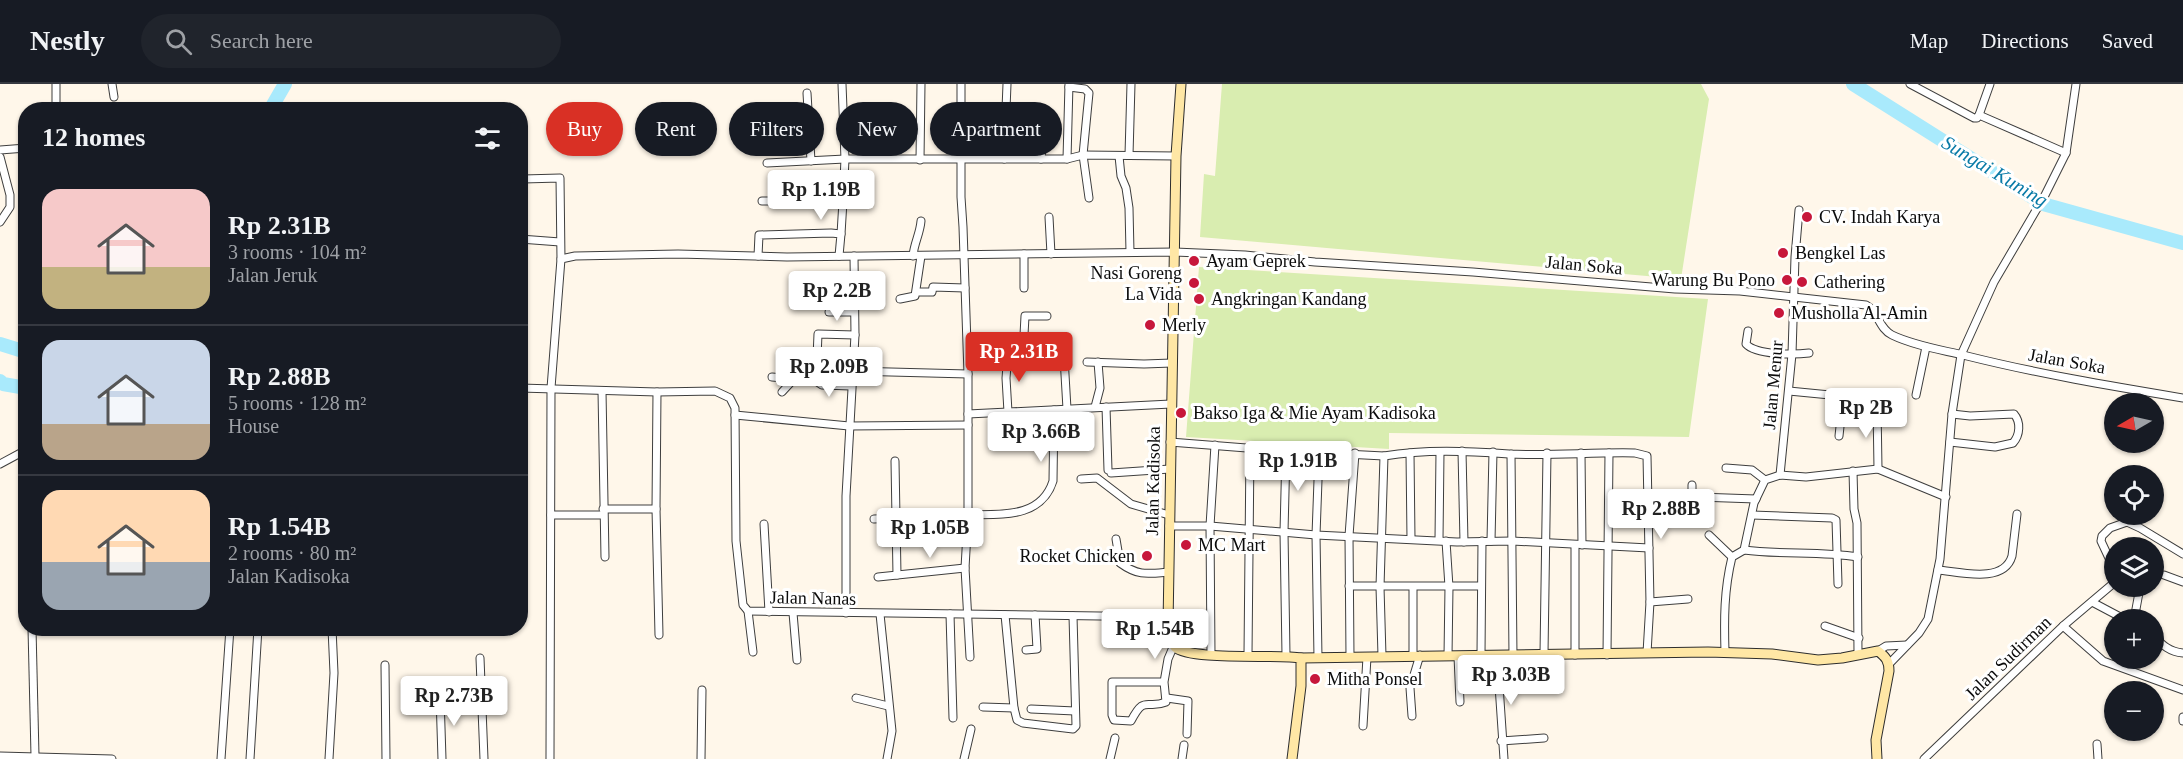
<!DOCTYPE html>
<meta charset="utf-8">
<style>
body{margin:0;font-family:"Times New Roman",serif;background:#20242c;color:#f1f3f6;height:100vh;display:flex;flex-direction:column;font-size:22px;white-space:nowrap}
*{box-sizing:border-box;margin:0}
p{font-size:20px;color:#9ea1a6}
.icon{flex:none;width:33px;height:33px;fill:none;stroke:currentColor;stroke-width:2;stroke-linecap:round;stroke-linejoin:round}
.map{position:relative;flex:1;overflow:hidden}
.drawer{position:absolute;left:18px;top:18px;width:510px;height:534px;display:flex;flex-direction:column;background:#171b24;border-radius:24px;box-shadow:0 2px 4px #0004}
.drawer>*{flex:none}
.banner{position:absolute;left:546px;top:18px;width:570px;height:54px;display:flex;gap:12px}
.needle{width:39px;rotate:261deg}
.tools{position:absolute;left:2104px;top:309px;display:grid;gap:12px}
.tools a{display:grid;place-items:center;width:60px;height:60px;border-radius:50%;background:#171b24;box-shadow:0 2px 4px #0004;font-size:30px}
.price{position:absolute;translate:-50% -51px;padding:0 14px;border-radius:6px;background:#fff;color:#222;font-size:20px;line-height:39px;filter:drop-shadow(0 2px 3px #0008)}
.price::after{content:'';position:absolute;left:50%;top:36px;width:18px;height:14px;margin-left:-9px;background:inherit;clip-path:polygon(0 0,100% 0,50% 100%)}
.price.on{background:#d93025;color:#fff}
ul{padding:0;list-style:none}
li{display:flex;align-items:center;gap:18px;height:150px;padding:0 24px}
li+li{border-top:2px solid #363941}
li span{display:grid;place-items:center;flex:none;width:168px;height:120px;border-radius:18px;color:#555}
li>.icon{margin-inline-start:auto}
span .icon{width:72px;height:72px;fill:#fffc;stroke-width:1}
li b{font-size:26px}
h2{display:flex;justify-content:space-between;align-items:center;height:72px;padding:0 24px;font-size:26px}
.tag{padding:0 21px;border-radius:27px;background:#171b24;box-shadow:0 2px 4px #0004;font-size:21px;line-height:54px}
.tag.on{background:#d93025;color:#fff}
header{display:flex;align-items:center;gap:36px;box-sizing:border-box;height:84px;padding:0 30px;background:#171b24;border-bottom:2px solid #363941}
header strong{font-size:28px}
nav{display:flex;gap:33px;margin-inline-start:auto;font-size:21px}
.search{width:420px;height:54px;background:#20242c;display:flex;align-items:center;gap:15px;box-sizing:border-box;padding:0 21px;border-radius:33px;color:#9ea1a6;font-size:22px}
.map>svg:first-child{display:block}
.green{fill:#d9edb0}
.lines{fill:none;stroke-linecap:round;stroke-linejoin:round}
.river{stroke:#a9eafc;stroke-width:14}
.street-casing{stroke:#3e3e3e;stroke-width:9}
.secondary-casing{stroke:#2d2d2d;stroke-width:11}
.street{stroke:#fff;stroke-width:7}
.secondary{stroke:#ffe7a5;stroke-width:9}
.poi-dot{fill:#c7173b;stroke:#fff;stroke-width:2}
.labels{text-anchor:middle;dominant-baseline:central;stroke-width:6;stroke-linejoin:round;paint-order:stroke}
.poi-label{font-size:18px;fill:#0b0b0b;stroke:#fff;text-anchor:start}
.street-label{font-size:18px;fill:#0b0b0b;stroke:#fff}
.water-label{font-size:20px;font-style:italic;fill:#0a7ba7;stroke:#fff}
</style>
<header>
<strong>Nestly</strong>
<div class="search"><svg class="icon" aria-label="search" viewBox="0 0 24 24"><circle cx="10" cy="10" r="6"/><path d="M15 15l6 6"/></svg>Search here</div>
<nav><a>Map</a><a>Directions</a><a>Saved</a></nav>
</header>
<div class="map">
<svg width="2183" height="675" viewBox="0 0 2183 675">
<rect width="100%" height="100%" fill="#fff7ea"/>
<g class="green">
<path d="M1222 0H1701L1709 15 1681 195 1200 153 1204 90 1215 92Z"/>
<path d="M1199 183 1708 215 1689 353 1389 349V365L1186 353Z"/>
</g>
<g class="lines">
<g class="river">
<path d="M1853 0 2043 120 2183 159"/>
<path d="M270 26 285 0"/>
<path d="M0 260 26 268"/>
<path d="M0 297 3 300 26 304"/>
</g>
<defs>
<g id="street">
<path d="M56 0V26"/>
<path d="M112 0 114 13"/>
<path d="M961 0V113L963 143 968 290V431L965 484 970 573"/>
<path d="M1910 0 1974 34H1977L1979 31 2066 69"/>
<path d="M1069 3 1085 5 1089 9 1083 71 1089 114"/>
<path d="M807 9 811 77"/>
<path d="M1979 31 1990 0"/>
<path d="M0 66 26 64"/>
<path d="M1129 71 1131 0"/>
<path d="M1119 72 1121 92 1126 104 1129 124 1130 168"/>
<path d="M0 73 10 111V123L0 138"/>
<path d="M1004 75 1007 0"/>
<path d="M1041 75 1044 37"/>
<path d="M1067 75 1069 0"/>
<path d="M920 76 921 0"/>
<path d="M767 79 845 75H1067L1083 71 1176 72"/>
<path d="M523 95 560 94 561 175"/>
<path d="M762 117H843L845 75 842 0"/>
<path d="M1049 133 1051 170"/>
<path d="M841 150 843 117"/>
<path d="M520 155 560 158"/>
<path d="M1024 170V204"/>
<path d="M758 172 759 151 831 149 841 150 839 172"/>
<path d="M913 172C914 159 920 150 921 137"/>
<path d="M917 208H932L933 203 965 204"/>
<path d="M900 215 915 212 921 172"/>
<path d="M829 228H854"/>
<path d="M1748 247 1746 260C1756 271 1794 271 1809 269"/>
<path d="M1063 256 1067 325"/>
<path d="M1087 278 1144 280 1172 279"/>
<path d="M852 287 968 290"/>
<path d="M772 293 816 297 822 301 851 302"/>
<path d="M816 297 818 250 855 251"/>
<path d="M520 304 657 308 715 307 730 314 735 324 736 457 743 521 748 527 1167 533"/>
<path d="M602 307 605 473"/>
<path d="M1789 307 1830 311 1877 322 1878 385"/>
<path d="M657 308 656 425 659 551"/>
<path d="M782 308 794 295"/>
<path d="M1916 311 1926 263"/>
<path d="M1095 323 1100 304 1098 278"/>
<path d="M1106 323 1108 386"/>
<path d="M1008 328 1006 294 1008 270H1023L1025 232H1047"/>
<path d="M968 330 1171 320"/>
<path d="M735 331 849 342 968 341"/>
<path d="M1839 352 1843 314"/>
<path d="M1170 358 1286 367 1384 372"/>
<path d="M1950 358 1995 363 2013 359C2020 351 2021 338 2014 330L1970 332 1952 330"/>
<path d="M1286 367 1284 448 1286 571"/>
<path d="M1462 367 1464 458"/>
<path d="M1410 369 1411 455"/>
<path d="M1581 369 1582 461"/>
<path d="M1511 370 1513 572"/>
<path d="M895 377 897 491"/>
<path d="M0 380 26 366"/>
<path d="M1726 384 1752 386 1765 396"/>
<path d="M1853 387 1854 425 1857 439 1858 570"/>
<path d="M1111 389 1170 385"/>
<path d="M1780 391 1792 270 1795 173 1799 126"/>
<path d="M1081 395 1097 394 1131 420 1169 431"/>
<path d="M1692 401V408L1698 413 1756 415"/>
<path d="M603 425H656"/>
<path d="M551 431H603"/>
<path d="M968 431C1000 430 1041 435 1053 397L1054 326"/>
<path d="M1752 431 1832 434 1836 436 1838 500"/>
<path d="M874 435 896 434"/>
<path d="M764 440 769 528"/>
<path d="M1169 442H1210L1316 451 1457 458 1512 457 1649 464"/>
<path d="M947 444H967"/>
<path d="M1709 451 1732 473"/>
<path d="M1116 455 1120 479C1138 492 1147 490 1168 488"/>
<path d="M1439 456 1440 368"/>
<path d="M1446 457 1449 503 1448 572"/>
<path d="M1491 457 1493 368"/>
<path d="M1575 461V571"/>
<path d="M1744 466C1782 471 1820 467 1858 473"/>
<path d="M1938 486C1960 488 2004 500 2012 472L2017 430"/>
<path d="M2115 487 2101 457 2102 452 2110 444 2127 438 2140 444 2183 470"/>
<path d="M2164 491 2183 498"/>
<path d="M878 493 965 484"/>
<path d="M1349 502H1481"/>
<path d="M1413 503V571"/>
<path d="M1650 518 1688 515"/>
<path d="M2092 518 2126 536"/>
<path d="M748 527 753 568"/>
<path d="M793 529 797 576"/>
<path d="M846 529V412L855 251 854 172"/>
<path d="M880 530 892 647 887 675"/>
<path d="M950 530 953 634"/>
<path d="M1005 531 1014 624 1017 636 1023 639 1073 645 1076 642 1073 532"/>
<path d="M2134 536 2140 503"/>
<path d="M1825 542 1859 554"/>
<path d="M2063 542 2103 577 2183 606"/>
<path d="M32 544 35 672"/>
<path d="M2154 552C2162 561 2170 568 2183 569"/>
<path d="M1026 566 1037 565 1035 531"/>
<path d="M1878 567 1886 562 1907 561"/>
<path d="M1725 568C1724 535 1724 506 1732 473L1744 466 1754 419 1765 396 1780 391 1806 393 1878 385 1946 413"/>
<path d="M1481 570 1482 457"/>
<path d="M1544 570 1547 369"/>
<path d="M1211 571 1210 442 1215 361"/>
<path d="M1248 571 1250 365"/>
<path d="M1607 571 1609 369"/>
<path d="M1382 572 1380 503 1384 372C1425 365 1468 367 1509 370 1551 372 1594 368 1635 369L1647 372 1650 518 1647 569"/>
<path d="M1458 572 1460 618"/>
<path d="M1497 572 1504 675"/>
<path d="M1350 573 1349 452 1355 369"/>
<path d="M480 574 484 675"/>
<path d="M1318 574 1316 451 1319 369"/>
<path d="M1889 580 1919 549 1928 535 1940 475 1952 330 1961 271 1994 198 2045 111 2066 69 2076 0"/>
<path d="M385 581 386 675"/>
<path d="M1164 598H1112V631L1114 636 1131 637C1145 610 1146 626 1166 618L1164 598 1168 575 1174 561"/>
<path d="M440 612 442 675"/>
<path d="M856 614 888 622"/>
<path d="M1167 614 1188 617 1187 650"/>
<path d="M983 623 1014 624"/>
<path d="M1031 625 1075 627"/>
<path d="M1412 632 1410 604 1420 571"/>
<path d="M2183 633V637"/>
<path d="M1363 642 1367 573"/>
<path d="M1501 657 1544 654"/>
<path d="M2097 660 2098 675"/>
<path d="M0 672 112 675"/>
<path d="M221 675 230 544"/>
<path d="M250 675 258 544"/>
<path d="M329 675 334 589 332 544"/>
<path d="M550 675 551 304 561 175 575 172 678 170 787 173 1175 168 1245 171 1315 178 1473 188 1675 205 1740 207 1866 221C1878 227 1879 245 1892 251 1915 262 1943 266 1967 272 2039 290 2111 302 2183 314"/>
<path d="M701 675 702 606"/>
<path d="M964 675 971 645"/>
<path d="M1110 675 1115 654"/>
<path d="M1182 675 1184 661"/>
<path d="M1924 675 2063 542 2115 498"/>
</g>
<g id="secondary">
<path d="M1181 0 1176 72 1168 541C1169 548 1170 557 1175 563 1191 577 1276 570 1301 574V602L1292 675"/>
<path d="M1301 574 1708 568 1772 570 1818 576 1842 574 1878 567C1886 573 1889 577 1889 587L1876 656 1877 675"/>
</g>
</defs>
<use href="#street" class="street-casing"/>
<use href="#secondary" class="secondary-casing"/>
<use href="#street" class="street"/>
<use href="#secondary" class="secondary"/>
</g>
<g class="poi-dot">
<circle cx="1807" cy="133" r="6"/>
<circle cx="1783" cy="169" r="6"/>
<circle cx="1194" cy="177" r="6"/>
<circle cx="1787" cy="196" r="6"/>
<circle cx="1802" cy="198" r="6"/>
<circle cx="1194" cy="199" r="6"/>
<circle cx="1199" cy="215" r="6"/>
<circle cx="1779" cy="229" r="6"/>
<circle cx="1150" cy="241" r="6"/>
<circle cx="1181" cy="329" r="6"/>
<circle cx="1186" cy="461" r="6"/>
<circle cx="1147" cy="472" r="6"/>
<circle cx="1315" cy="595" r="6"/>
</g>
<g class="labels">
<g class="poi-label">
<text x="1819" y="133">CV. Indah Karya</text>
<text x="1795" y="169">Bengkel Las</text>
<text x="1206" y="177">Ayam Geprek</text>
<text x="1182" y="189" text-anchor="end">Nasi Goreng<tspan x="1182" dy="21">La Vida</tspan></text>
<text x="1775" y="196" text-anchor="end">Warung Bu Pono</text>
<text x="1814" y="198">Cathering</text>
<text x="1211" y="215">Angkringan Kandang</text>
<text x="1791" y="229">Musholla Al-Amin</text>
<text x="1162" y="241">Merly</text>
<text x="1193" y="329">Bakso Iga &amp; Mie Ayam Kadisoka</text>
<text x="1198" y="461">MC Mart</text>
<text x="1135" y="472" text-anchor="end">Rocket Chicken</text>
<text x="1327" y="595">Mitha Ponsel</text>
</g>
<g class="street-label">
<text transform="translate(1584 181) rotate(5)">Jalan Soka</text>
<text transform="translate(2067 277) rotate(10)">Jalan Soka</text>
<text transform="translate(1773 301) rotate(-85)">Jalan Menur</text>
<text transform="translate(1153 397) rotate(-89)">Jalan Kadisoka</text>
<text transform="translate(813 514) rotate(1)">Jalan Nanas</text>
<text transform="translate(2008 574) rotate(-44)">Jalan Sudirman</text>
</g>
<g class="water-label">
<text transform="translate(1995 87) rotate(31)">Sungai Kuning</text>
</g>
</g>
</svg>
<div class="tools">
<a><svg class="needle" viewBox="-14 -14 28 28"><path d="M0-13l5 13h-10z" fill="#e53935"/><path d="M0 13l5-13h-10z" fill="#9ea1a6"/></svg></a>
<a><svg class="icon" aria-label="locate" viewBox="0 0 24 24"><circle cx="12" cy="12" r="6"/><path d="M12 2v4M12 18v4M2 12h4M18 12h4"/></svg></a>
<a><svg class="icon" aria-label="layers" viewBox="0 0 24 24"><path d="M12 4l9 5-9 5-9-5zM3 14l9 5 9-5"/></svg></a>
<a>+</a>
<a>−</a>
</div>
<b class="price" style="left:821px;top:137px">Rp 1.19B</b>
<b class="price" style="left:837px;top:238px">Rp 2.2B</b>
<b class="price on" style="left:1019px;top:299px">Rp 2.31B</b>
<b class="price" style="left:829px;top:314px">Rp 2.09B</b>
<b class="price" style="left:1866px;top:355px">Rp 2B</b>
<b class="price" style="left:1041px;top:379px">Rp 3.66B</b>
<b class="price" style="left:1298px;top:408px">Rp 1.91B</b>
<b class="price" style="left:1661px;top:456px">Rp 2.88B</b>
<b class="price" style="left:930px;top:475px">Rp 1.05B</b>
<b class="price" style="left:1155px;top:576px">Rp 1.54B</b>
<b class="price" style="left:1511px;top:622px">Rp 3.03B</b>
<b class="price" style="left:454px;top:643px">Rp 2.73B</b>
<div class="banner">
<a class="tag on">Buy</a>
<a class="tag">Rent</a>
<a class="tag">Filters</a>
<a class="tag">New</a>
<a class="tag">Apartment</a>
</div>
<section class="drawer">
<h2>12 homes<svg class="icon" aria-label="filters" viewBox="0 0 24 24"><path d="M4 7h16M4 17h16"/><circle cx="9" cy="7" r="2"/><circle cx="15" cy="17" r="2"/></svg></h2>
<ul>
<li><span style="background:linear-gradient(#f6c9c9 65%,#c2b280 0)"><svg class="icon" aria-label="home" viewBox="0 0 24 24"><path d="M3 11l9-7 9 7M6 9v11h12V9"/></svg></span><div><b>Rp 2.31B</b><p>3 rooms · 104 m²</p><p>Jalan Jeruk</p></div></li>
<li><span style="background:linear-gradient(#c9d6e8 70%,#b9a48a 0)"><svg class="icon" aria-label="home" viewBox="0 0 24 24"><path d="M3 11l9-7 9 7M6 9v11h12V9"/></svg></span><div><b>Rp 2.88B</b><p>5 rooms · 128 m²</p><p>House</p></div></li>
<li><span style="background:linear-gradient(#ffd9b3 60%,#9aa5b1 0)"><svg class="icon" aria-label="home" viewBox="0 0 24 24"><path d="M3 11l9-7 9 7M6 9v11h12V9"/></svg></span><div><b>Rp 1.54B</b><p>2 rooms · 80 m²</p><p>Jalan Kadisoka</p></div></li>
</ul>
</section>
</div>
